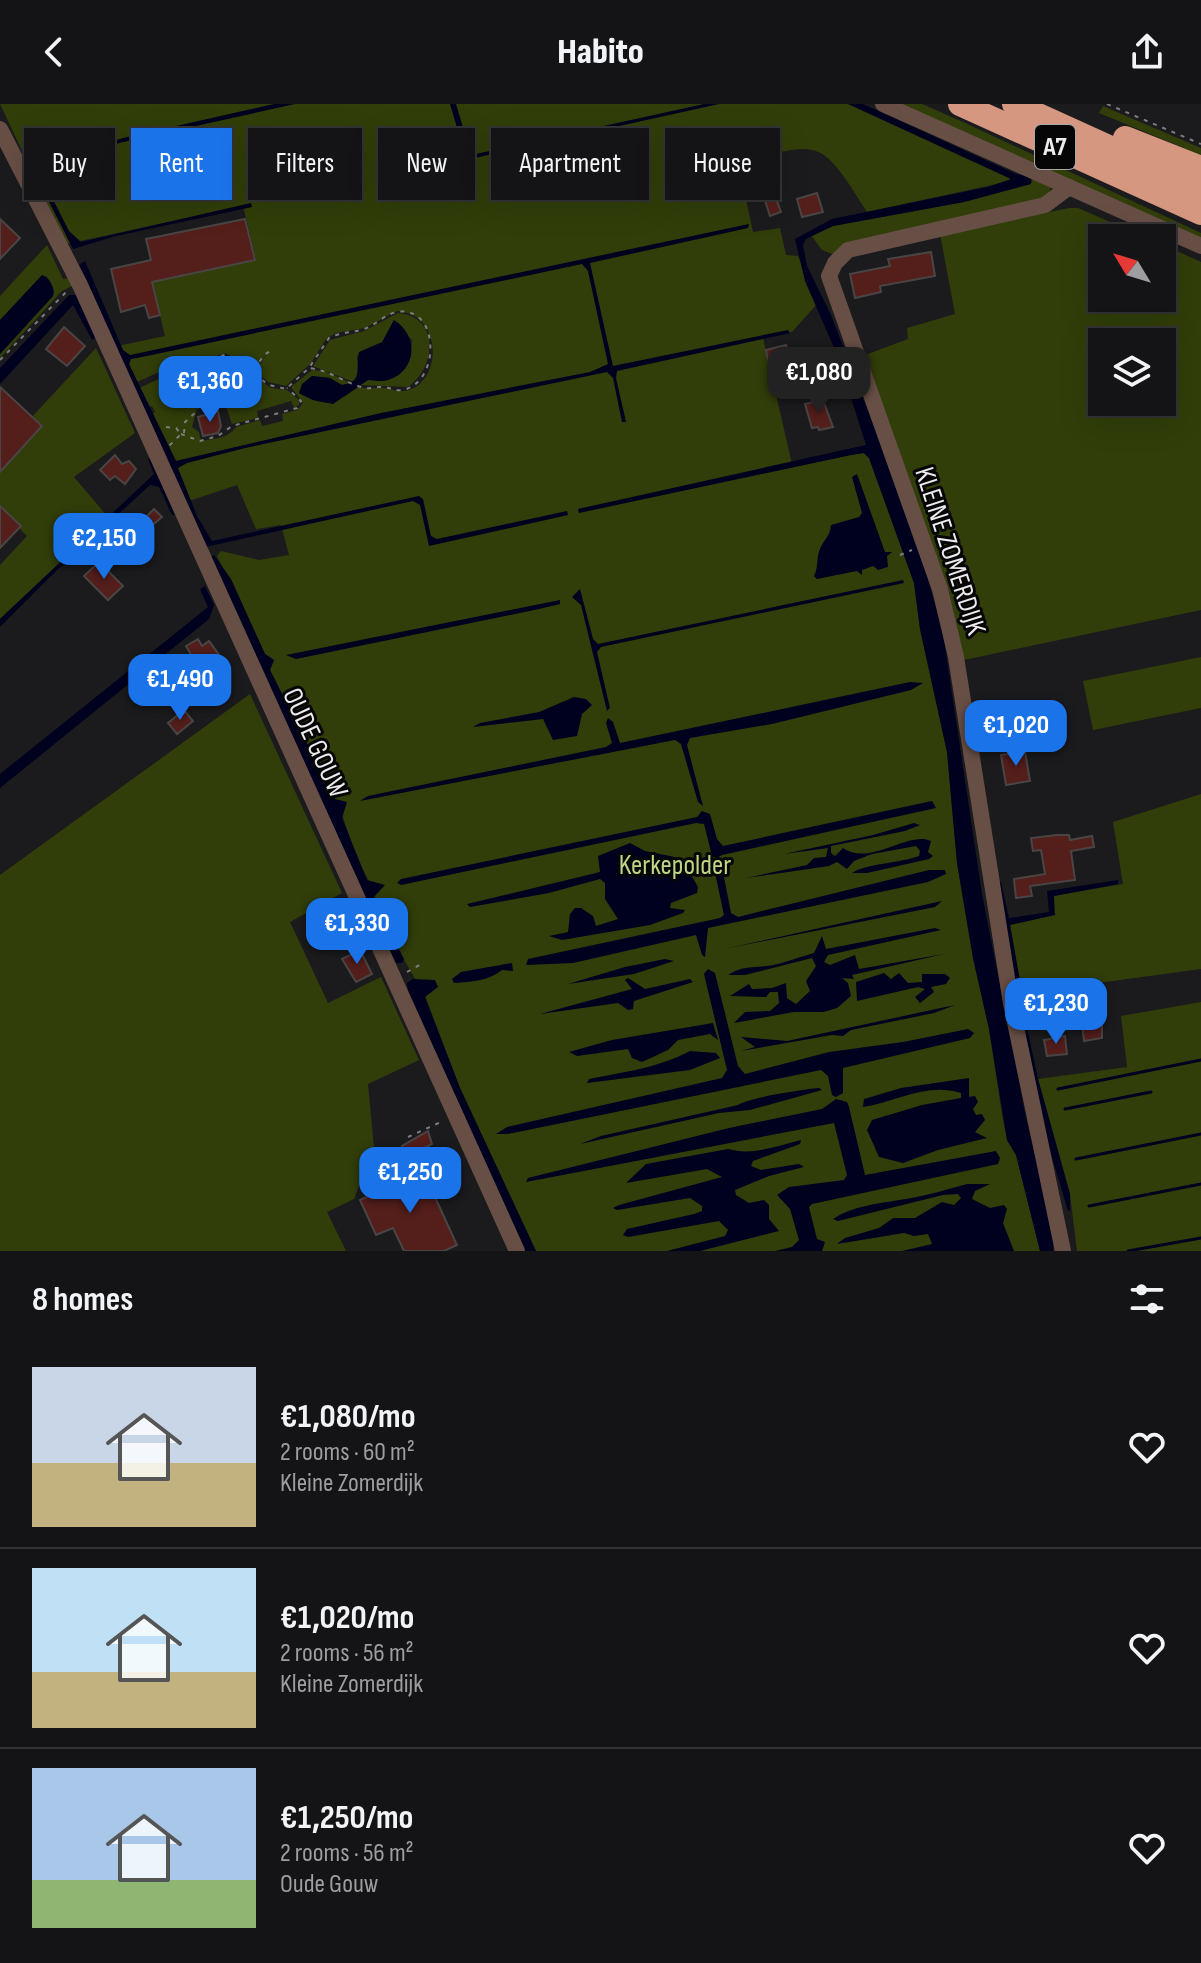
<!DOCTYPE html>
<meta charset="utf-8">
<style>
body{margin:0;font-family:"Sofia Sans Condensed",sans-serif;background:#1d1d1f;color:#f1f3f6;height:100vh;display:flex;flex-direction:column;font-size:30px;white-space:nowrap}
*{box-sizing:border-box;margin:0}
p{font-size:26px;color:#9d9ea1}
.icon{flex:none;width:44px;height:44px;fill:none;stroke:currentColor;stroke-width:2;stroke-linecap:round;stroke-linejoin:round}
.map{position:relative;height:1147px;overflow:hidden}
.drawer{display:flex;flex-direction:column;background:#141416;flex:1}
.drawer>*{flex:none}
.banner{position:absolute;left:24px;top:24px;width:800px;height:72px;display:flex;gap:16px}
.needle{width:52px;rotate:308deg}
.fabs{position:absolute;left:1088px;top:120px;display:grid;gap:16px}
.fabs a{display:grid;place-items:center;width:88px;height:88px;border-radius:0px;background:#141416;box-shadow:0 8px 32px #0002,0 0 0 2px #333335;font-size:40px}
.price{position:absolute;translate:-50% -68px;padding:0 18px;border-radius:16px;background:#1a73e8;color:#fff;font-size:26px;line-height:52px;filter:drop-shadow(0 2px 4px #0008)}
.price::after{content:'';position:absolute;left:50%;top:48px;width:24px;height:18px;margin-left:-12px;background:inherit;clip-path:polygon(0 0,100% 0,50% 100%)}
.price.selected{background:#222;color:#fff}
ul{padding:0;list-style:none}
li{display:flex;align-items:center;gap:24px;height:200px;padding:0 32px}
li+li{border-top:2px solid #333335}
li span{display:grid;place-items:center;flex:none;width:224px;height:160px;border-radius:0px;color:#555}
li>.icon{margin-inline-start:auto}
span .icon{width:96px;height:96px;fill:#fffc;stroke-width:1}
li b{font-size:34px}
h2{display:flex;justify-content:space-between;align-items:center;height:96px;padding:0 32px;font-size:34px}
.pill{padding:0 28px;border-radius:0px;background:#141416;box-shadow:0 8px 32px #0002,0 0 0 2px #333335;font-size:28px;line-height:72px}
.pill.selected{background:#1a73e8;color:#fff}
header{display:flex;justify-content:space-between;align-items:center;height:104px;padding:0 32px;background:#141416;font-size:36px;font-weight:800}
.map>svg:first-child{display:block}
.green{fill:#313e09;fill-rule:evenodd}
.water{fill:#00001f;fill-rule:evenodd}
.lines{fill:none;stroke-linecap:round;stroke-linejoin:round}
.stream{stroke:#00001f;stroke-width:3}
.building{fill:#541e1b;stroke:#4a4545;stroke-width:2}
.path{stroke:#7d7d80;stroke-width:2;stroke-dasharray:4 6;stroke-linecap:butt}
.minor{stroke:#684f46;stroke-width:16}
.highway{stroke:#d59780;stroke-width:24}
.labels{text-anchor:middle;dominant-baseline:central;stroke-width:6;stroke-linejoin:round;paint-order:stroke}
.shield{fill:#060607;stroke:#a7a7a9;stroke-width:2}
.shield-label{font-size:26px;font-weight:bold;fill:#ececef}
.street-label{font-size:28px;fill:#ececef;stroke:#060607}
.park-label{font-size:28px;fill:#bed784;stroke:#060607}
</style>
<header><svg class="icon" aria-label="back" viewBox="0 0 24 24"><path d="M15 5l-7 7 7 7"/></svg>Habito<svg class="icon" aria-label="share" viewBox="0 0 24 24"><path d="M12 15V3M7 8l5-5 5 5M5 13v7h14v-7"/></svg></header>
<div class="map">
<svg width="1201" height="1147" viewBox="0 0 1201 1147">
<rect width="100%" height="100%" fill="#1b1b1e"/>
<g class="green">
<path d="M0 0H851L1010 74V77L867 108C819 32 822 38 738 58L753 128 780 124 786 151 798 152 817 200 792 228 763 234 792 360 578 405 580 408 851 351 864 349 869 354 914 479 920 525 947 648 957 759 973 854 989 925 1002 1010 1007 1036 1016 1051 1040 1147H536L460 984 425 892 384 821 370 779 356 753 342 710 270 566 274 556 265 550 217 452 221 447 259 456 289 451 281 421 256 425 237 381 186 398 169 361 457 296 404 305 176 357 152 310 155 308 152 302 148 303 139 284 159 275H174L189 292 191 303 197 305 192 323 199 328 201 337C216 334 227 335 236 323L260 316 262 322 283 317 282 310 297 306 303 299 291 283 312 266 325 267 351 279 340 281 330 274 312 272 299 289C324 304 336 300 358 283 367 286 375 283 384 284 393 285 399 289 409 286 442 276 443 210 397 207L365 224 336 229 326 235 311 259 286 282 268 278 255 267 270 246 254 266 225 249 179 267 157 269 137 278 129 260 131 255 383 200 119 255 113 243 165 232 152 178 256 156 243 102 66 140Z"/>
<path d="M895 0H922L963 18 1201 129V137Z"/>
<path d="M1103 2 1201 44V51L1099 9Z"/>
<path d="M1032 72 1051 84 1047 94 835 151 822 146 811 131 833 122 964 98 1030 80Z"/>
<path d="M1069 104H1078L1147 134H1102V194H1162V140L1201 158V506L964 556 949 488 865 251 908 235 907 224 955 210 940 130ZM1102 238H1162V298H1102Z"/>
<path d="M47 141 63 175 68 174 74 181 62 187 0 254V250L53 192 54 186 47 173 42 172 0 216V192Z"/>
<path d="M398 209C441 213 436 264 408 283L360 281 368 276 380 277 411 253 412 236 394 216 383 238 357 252 359 271 354 278 313 262 330 236 364 227Z"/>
<path d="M96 244 135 329 74 373 108 413 0 515V461L27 432 0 405V368L30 315Z"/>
<path d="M227 252 271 284 287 286 299 296V301L294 304 291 297 257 307 258 314 232 320 226 302 230 300 229 296 241 293 237 281 213 285 202 278 209 273 205 268 199 276 189 270 181 273 206 258Z"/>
<path d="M1201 553V604L1093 626 1083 577Z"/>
<path d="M250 590 342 789 290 818 328 899 381 873 419 956 368 980 374 1044 354 1095 327 1108 346 1147H0V771Z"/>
<path d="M1201 690V865L1098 879 1095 875 1020 882 1010 820 1054 811 1053 792 1123 780 1113 718Z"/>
<path d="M1201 898V1147H1077L1070 1090 1038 975 1127 963 1121 912Z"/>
</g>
<g class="water">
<path d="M274 0H295L119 39 41 64 37 69H34L26 57 30 51 38 59 45 60 123 34Z"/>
<path d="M450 0H456L468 40 476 50 704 0H719L470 55 461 37Z"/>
<path d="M848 0H863L1016 70 1032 72 1031 80 964 98 833 122 806 135 803 141 807 162 831 211 873 320 927 472 943 529 982 790 1026 1014 1054 1131 1053 1147H1040L1016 1051 1007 1036 989 925 973 854 957 759 947 648 920 525 914 479 869 354 864 349 851 351 579 409 578 405 866 341 838 253 805 177 795 135 832 115 988 83 1011 75Z"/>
<path d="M37 74H42L69 127 81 138 251 99 252 103 116 132 73 145Z"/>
<path d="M749 120 748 124 590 159 613 262 788 226 790 229 617 267 616 274 626 318H622L613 274 607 268 245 344 187 359 178 364 197 412 212 437 419 392 423 395 431 432 437 435 567 407 568 411 429 442 420 401 413 397 205 443 79 161 85 157 123 246 130 251ZM582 160 588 167 608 260 590 268 381 309 176 357 129 260 131 255 147 252Z"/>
<path d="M42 171C50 173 55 185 53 192L0 250V216Z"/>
<path d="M69 191H77L96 233 92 236 73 201 0 280V264Z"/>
<path d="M394 216C418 230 418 267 388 276 381 278 375 276 368 276L333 300 313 296 299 289 302 280 312 272 330 274 342 281C364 278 355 264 359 248L382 238Z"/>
<path d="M151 354 175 411H172L159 383 150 381 55 468 0 523V515L154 370 148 355Z"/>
<path d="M857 370 885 448H892L887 452 888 463 878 466 873 462 862 466V471L857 467 817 475 814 472C819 462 816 454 820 445 824 435 830 433 831 421L859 413 862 409 852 373Z"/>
<path d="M214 451 231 475 265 550 274 556 270 566 335 695 347 698 342 714 367 776 385 781 373 794 404 855 402 859H396L210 453Z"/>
<path d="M903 476 904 479 890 482 601 543 597 548 610 604 607 607 581 501 572 493 580 485 593 535 598 540Z"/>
<path d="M205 482 214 501 209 515 0 684V670L208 503 200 485Z"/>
<path d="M560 496V500L539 505 296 555 286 551Z"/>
<path d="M910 578 923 579 911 586 772 620 690 634 687 641 703 702 698 698 681 640 675 636 360 697 368 692 606 643 612 639 606 619 608 614 613 618 620 639Z"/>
<path d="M574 593 586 595 592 601 582 610 577 632 553 636 543 615 473 623 480 619 539 608Z"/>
<path d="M932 697 936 704 722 751 717 754 712 752 704 720 696 719 401 781 397 779 401 775 697 713 702 707 710 710 717 735 723 742Z"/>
<path d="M914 719 920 721 905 727 831 742V749L835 752 843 744C870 763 909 726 931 737L928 748 933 752 929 755 867 769H852C864 760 901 759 919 752L920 747 916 742 872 750 854 757 847 765 837 758 829 762 746 774 807 761 814 754 826 753 828 744 784 750 873 731Z"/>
<path d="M630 739 645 747 685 755 667 764 690 769 698 783 697 789 671 799 670 804 685 806 683 809 650 821 562 836 549 832 568 828 570 810 575 804H581L593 812 596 822 618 815 605 795V779L600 775 549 789 470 803 467 800 600 768 598 752Z"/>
<path d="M717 761 722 763 731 809 738 813 929 766H945L946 770 928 778 708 824 705 853 702 851 696 831 573 859 526 861 528 855 720 814 724 811 714 764Z"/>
<path d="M1118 776V780L1054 792 1055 811 1010 821 1021 882 1095 875 1098 879 1016 888 998 778H1001L1009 814 1049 808 1047 787Z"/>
<path d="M942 797 935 803 724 845Z"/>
<path d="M935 824 941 826 828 851 824 858 830 861 855 851 859 865 944 850 852 871 854 875 842 874 848 879 851 892 837 904 824 908H794L734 919 745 908 770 907 779 899 778 888H770L766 893 730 892 749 880 752 885 772 884 786 879 787 894 796 900 810 887 806 877 816 862 812 854 745 871H728C742 862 752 864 767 862 783 860 799 853 814 849L822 832 826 845Z"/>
<path d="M665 855 674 857 634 870 568 880 625 863Z"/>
<path d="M512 859 513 867 502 866C488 877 472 878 454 879L452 875 461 868Z"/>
<path d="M708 865 715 869 738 962 745 970 829 948 903 938 968 925 974 929 970 934 843 964V989L836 993 832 991 828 972 821 966 508 1030H496L507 1023 722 974 727 966 704 870Z"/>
<path d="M884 869 891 875 899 869 908 879 922 878V870H945L950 874 946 880 931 883 934 888 920 899 915 893 925 885 918 883 857 897 856 878Z"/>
<path d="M628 874 645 885 690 875 693 878 634 897 633 905 628 906 618 899 540 910 632 885 625 876Z"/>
<path d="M413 875 435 876 438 883 425 893 460 984 536 1147H524L408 888 407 879Z"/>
<path d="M955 901 934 909 851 926 843 932 832 931 741 947 755 943 741 933 787 937Z"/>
<path d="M1024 909 1038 975 1070 1090V1106L1068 1107 1048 1040 1021 910Z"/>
<path d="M713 919 718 936 710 930 678 936 668 946 642 958 632 954 628 945 577 952 569 948 612 936Z"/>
<path d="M690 947 716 949 720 954 690 966 587 979 589 975C624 968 658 964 690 947Z"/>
<path d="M969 974V993L975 992 978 998 973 1005 976 1011 982 1010 985 1016 975 1028 987 1034 938 1046 903 1059 879 1053 867 1026 872 1016 922 1001 961 994V989C926 978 896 998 863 1003L864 995 901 984Z"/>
<path d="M819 984 822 986 750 1006 719 1009 580 1040 601 1032 738 1001C752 993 800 986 819 984Z"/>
<path d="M836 995 847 998 849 1003 865 1071 996 1047 1000 1054 998 1060 812 1100 809 1103 817 1135 825 1138 822 1147H775L792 1143 799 1136 790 1105 777 1091 789 1083 844 1076 847 1071 834 1019 526 1078 528 1074 729 1024 822 1005Z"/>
<path d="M801 1036 800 1040 753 1057 751 1062 761 1066 799 1060 804 1063 769 1072 735 1086 736 1091 749 1099 764 1096 769 1101V1115L779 1127 700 1147H667L725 1132 728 1126 719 1117 628 1133 623 1131 627 1125 694 1110 702 1107V1102L690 1094 617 1106 613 1104 619 1101 722 1073 707 1065 626 1079 646 1060 728 1045C752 1052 777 1042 801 1036Z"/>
<path d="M967 1080H990L975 1087 972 1095 990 1104 1004 1101 1007 1105 1003 1119 1014 1147H902L932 1140 928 1130 914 1132 904 1129 837 1140 845 1134 879 1124 893 1114H915L942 1098 954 1101 961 1094 958 1090 943 1091 838 1117 833 1115C853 1102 876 1100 899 1096 922 1093 945 1086 967 1080Z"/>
</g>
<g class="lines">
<g class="stream">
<path d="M1058 985 1201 956"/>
<path d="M1065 1005 1151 988"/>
<path d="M1076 1055 1201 1030"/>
<path d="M1089 1102 1201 1080"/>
<path d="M1128 1147 1201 1134"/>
</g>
</g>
<g class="building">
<path d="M771 81 781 108 770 112 761 84Z"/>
<path d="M817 89 823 108 802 113 797 95Z"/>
<path d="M0 115 20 134 0 155Z"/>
<path d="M245 115 255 156 152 178 160 211 149 214 145 201 121 208 111 165 151 156 146 135Z"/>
<path d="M931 148 935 172 880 182 881 188 855 194 850 170 890 162 888 155Z"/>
<path d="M64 223 85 242 67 262 46 245Z"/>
<path d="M786 241 788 249 792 248 795 260 770 266 766 246Z"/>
<path d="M0 283 42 322 0 368Z"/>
<path d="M823 296 833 323 819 326 818 323 812 324 805 300Z"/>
<path d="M218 307 221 322 218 329 203 332 198 313Z"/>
<path d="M115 351 122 360 129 357 136 365 125 380 115 372 110 376 100 366Z"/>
<path d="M0 402 21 422 0 444Z"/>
<path d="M154 405 162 413 142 430 150 438 140 448 126 433Z"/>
<path d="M99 458 123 482 108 496 84 472Z"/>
<path d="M198 535 202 542 209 537 222 555 207 564 199 551 193 554 186 542Z"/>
<path d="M184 606 193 617 177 630 168 619Z"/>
<path d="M1025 647 1030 677 1006 681 1001 651Z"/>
<path d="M1057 731H1069L1070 736 1092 732 1094 743 1071 747 1075 776 1030 782 1032 792 1016 794 1014 775 1045 770 1041 746 1033 747 1031 734Z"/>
<path d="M360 846 372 870 356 878 342 855Z"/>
<path d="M1102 917V934L1084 937 1082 920Z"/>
<path d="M1065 932 1067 950 1047 952 1044 936Z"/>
<path d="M428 1027 432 1040 407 1053 402 1042Z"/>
<path d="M423 1067 457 1141 444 1147H404L393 1124 376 1131 360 1096Z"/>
</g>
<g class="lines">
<g class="path">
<path d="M1107 0 1201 40"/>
<path d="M0 256 68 186"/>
<path d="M254 266 264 251 272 246"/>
<path d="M175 272 226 250 269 281 286 285 309 264 329 234C340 228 352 229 364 225 376 221 385 210 397 208 440 201 441 278 403 286 396 287 391 284 385 283 377 282 368 286 361 283 342 277 328 266 309 264"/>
<path d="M172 298 171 284 177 272"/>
<path d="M166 323 176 324 181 330 169 342"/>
<path d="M184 329 185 318 197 307 201 289"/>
<path d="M181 330 200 337 218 332 232 322 297 304 301 297 287 284"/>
<path d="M900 451 912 446"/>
<path d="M407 868 421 860"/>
<path d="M408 1033 443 1017"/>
</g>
<g class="minor">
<path d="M883 0 1201 142"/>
<path d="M0 25 80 181 517 1147"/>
<path d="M1063 1147 1011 899 956 553 940 485 829 172 835 159 848 146 1045 101 1069 83"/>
</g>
<g class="highway">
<path d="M960 0 1201 109"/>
<path d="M1014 0 1201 85"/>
<path d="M1125 34 1201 64"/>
</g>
</g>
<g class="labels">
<rect class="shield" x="1035" y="21" width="40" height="44" rx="6"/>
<g class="shield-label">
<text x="1055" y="43">A7</text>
</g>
<g class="street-label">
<text transform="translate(950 447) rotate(72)">KLEINE ZOMERDIJK</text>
<text transform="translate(315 639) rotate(65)">OUDE GOUW</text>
</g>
<g class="park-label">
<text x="675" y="761">Kerkepolder</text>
</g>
</g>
</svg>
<div class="fabs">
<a><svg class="needle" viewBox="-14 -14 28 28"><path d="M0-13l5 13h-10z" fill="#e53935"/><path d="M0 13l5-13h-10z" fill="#9d9ea1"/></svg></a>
<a><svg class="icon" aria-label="layers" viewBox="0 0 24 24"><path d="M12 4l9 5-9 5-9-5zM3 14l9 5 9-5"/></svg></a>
</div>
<b class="price selected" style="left:819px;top:311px">€1,080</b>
<b class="price" style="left:210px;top:320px">€1,360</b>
<b class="price" style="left:104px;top:477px">€2,150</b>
<b class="price" style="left:180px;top:618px">€1,490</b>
<b class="price" style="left:1016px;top:664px">€1,020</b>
<b class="price" style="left:357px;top:862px">€1,330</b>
<b class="price" style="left:1056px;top:942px">€1,230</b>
<b class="price" style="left:410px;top:1111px">€1,250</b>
<div class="banner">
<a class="pill">Buy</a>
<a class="pill selected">Rent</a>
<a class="pill">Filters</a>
<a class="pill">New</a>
<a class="pill">Apartment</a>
<a class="pill">House</a>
</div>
</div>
<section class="drawer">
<h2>8 homes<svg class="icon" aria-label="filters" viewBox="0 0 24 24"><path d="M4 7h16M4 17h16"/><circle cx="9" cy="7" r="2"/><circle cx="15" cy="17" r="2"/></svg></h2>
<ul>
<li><span style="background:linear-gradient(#c9d6e8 60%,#c2b280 0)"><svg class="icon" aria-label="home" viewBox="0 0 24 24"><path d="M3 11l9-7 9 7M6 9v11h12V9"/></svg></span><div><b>€1,080/mo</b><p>2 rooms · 60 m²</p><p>Kleine Zomerdijk</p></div><svg class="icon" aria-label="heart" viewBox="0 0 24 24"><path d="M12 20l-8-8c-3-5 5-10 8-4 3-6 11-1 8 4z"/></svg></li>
<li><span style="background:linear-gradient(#bfe0f5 65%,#c2b280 0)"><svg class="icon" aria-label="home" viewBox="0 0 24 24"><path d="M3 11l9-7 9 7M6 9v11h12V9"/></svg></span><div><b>€1,020/mo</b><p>2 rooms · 56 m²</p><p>Kleine Zomerdijk</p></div><svg class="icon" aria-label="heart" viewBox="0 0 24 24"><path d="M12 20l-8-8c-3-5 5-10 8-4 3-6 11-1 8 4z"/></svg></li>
<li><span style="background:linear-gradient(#a9c7e8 70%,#8fb573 0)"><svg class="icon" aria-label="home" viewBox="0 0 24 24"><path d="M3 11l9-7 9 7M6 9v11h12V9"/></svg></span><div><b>€1,250/mo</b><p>2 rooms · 56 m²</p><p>Oude Gouw</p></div><svg class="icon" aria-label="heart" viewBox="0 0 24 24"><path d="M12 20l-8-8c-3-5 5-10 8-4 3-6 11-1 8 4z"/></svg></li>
</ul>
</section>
